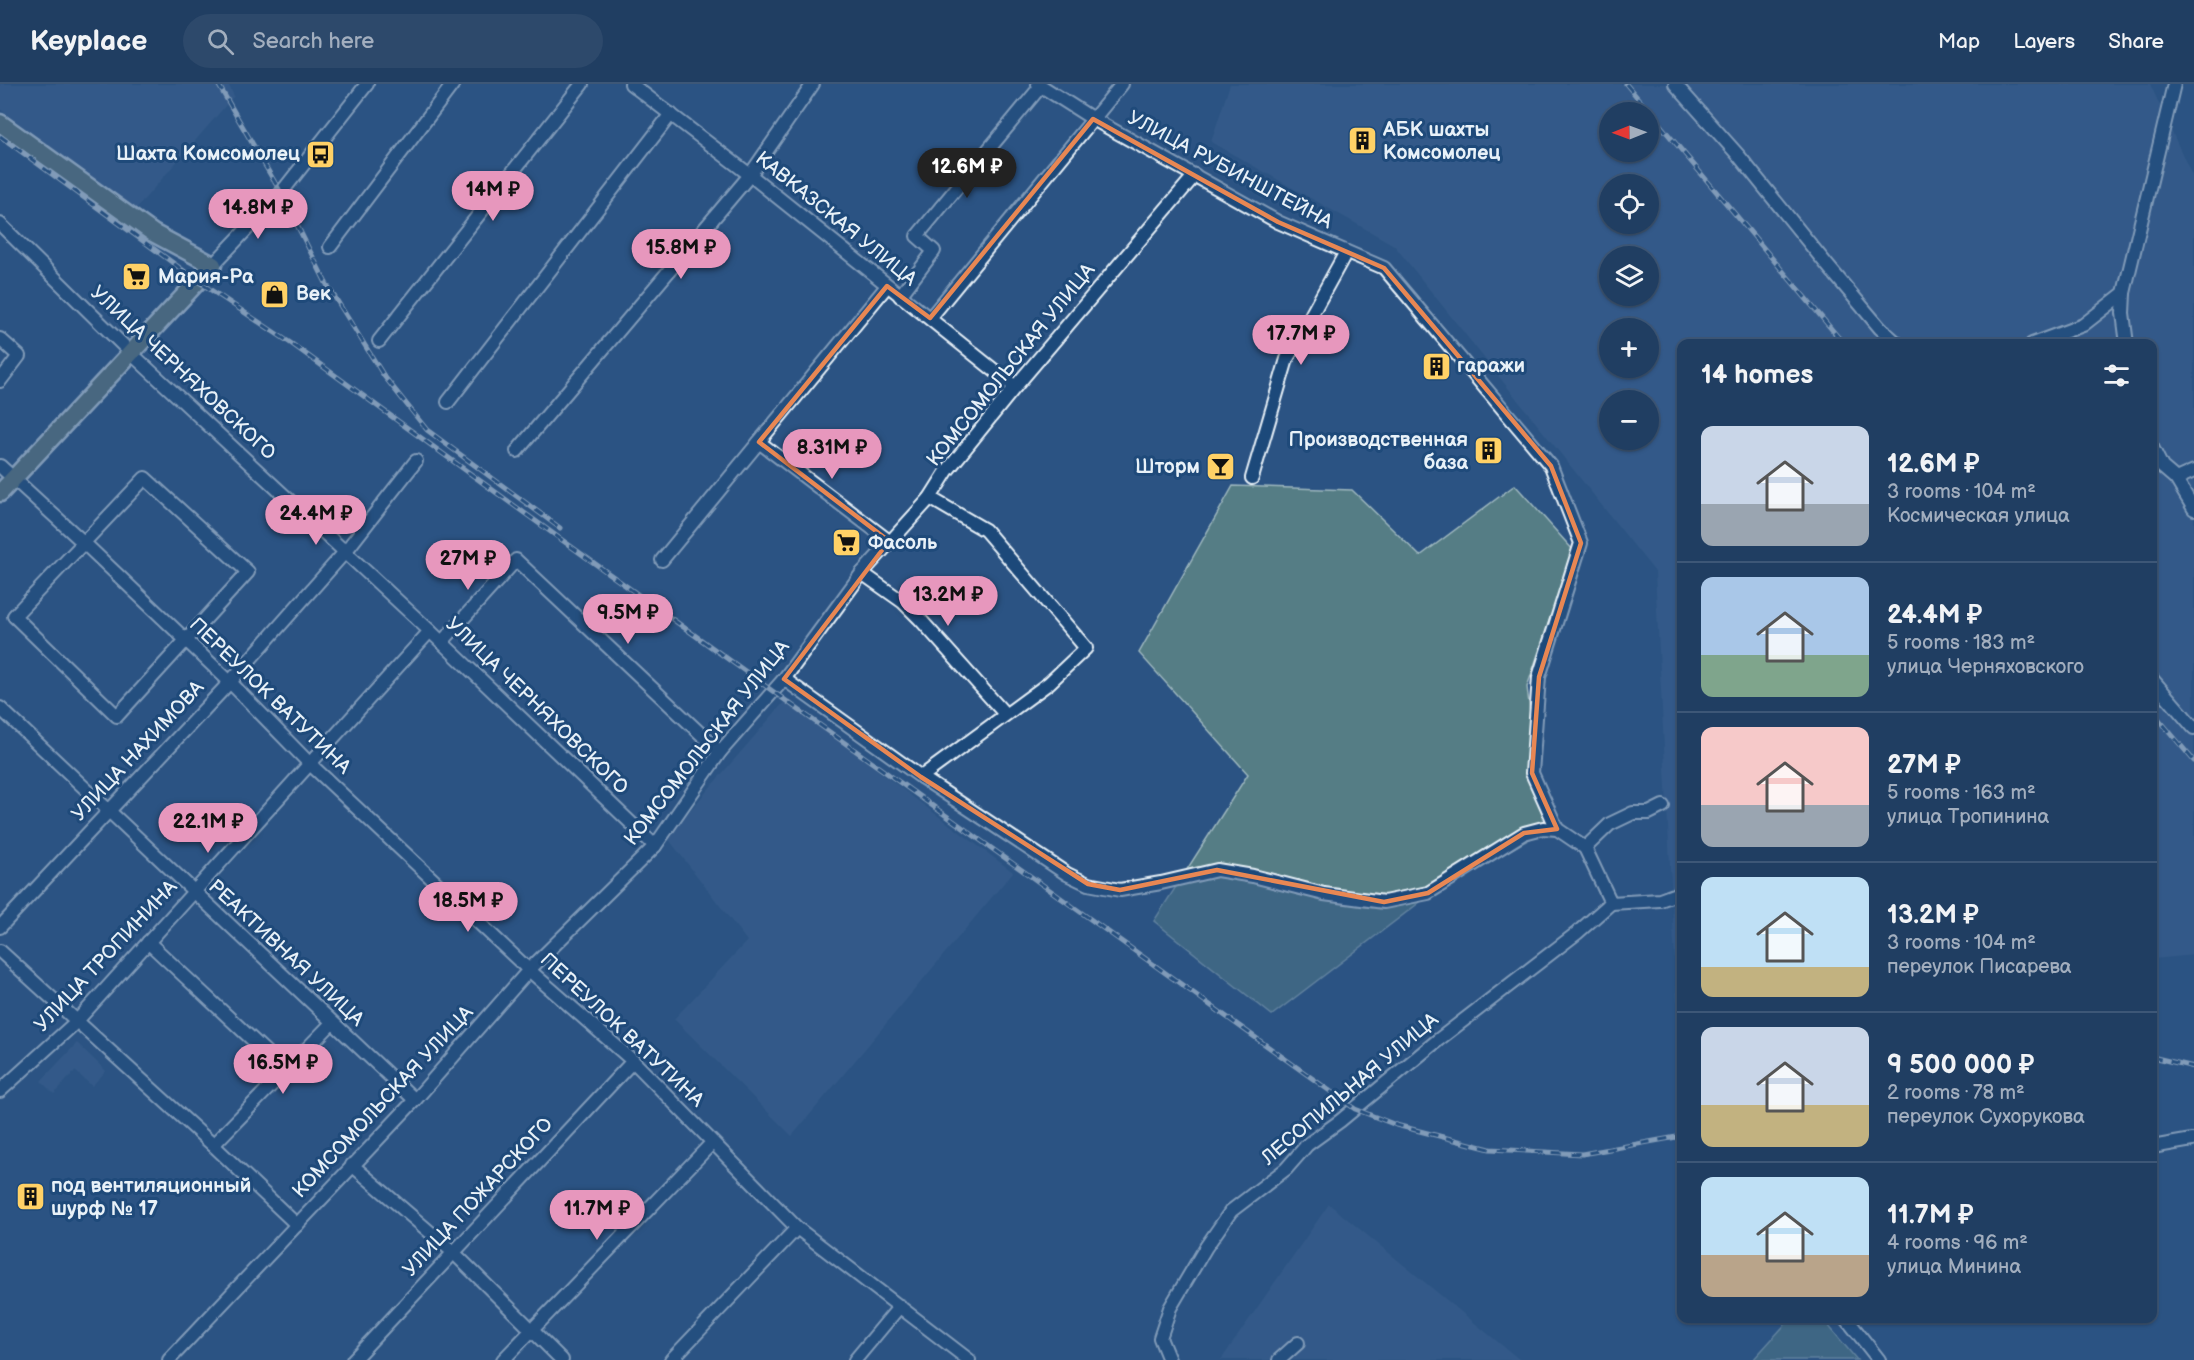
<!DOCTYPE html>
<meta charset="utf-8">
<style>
body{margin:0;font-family:"Balsamiq Sans",sans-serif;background:#2d496b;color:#f1f3f6;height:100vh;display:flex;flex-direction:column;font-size:22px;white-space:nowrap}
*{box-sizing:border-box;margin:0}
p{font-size:20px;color:#a2aebe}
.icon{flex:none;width:33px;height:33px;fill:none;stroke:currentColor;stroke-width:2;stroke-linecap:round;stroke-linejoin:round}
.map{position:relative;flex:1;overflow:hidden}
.side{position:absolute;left:1677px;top:255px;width:480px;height:984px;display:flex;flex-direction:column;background:#203e62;border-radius:12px;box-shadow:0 2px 4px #0004,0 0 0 2px #3d5777}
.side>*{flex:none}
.needle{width:39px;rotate:269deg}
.fabs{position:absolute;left:1599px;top:18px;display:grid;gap:12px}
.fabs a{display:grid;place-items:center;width:60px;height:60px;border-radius:50%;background:#203e62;box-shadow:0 2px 4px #0004,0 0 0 2px #3d5777;font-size:30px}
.price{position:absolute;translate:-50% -51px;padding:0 14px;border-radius:21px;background:#e797bd;color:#111;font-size:20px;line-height:39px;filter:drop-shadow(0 2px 3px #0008)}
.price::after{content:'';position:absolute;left:50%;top:36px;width:18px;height:14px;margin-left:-9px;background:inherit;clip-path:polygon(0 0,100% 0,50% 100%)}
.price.current{background:#222;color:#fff}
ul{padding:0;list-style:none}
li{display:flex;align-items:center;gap:18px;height:150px;padding:0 24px}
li+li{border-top:2px solid #3d5777}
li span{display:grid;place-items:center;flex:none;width:168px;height:120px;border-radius:12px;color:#555}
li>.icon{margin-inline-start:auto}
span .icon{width:72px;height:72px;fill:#fffc;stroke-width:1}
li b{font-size:26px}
h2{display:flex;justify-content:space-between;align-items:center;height:72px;padding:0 24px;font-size:26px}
header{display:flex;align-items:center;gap:36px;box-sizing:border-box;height:84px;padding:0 30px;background:#203e62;border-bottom:2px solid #3d5777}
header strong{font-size:28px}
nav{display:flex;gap:33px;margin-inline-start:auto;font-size:21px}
.search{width:420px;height:54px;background:#2d496b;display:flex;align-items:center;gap:15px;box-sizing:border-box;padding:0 21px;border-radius:33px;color:#a2aebe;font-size:22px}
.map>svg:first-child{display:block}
.built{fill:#3d6190;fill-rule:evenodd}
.green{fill:#547d85;stroke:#9eb7be;stroke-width:1.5}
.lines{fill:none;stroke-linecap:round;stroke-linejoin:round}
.minor-casing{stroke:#e8f1f8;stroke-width:16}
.major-casing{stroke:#e8f1f8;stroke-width:21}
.minor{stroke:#1f4a7a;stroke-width:12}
.major{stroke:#6b7f7c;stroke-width:16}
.rail-casing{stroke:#e8f1f8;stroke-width:5}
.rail{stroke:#1f4a7a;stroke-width:3;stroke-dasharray:9;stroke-linecap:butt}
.marked{fill:none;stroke:#e88753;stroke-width:4.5;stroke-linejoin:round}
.labels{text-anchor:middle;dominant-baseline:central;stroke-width:6;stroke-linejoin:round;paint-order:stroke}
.poi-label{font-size:20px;font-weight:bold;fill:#e8f1f8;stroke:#1f4a7a;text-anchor:start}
.street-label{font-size:20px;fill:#e8f1f8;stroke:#1f4a7a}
</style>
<header>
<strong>Keyplace</strong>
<div class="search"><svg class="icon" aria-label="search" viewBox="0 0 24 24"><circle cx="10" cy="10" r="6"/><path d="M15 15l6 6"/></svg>Search here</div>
<nav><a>Map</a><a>Layers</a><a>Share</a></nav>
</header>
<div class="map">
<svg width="2194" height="1276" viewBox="0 0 2194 1276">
<rect width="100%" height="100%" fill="#2b5383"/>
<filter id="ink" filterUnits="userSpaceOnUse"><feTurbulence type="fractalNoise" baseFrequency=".0167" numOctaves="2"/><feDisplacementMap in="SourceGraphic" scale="12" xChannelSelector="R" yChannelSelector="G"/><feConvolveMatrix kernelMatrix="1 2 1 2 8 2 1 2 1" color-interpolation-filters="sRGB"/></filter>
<g filter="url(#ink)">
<g class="built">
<path d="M0 0H228L234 12 134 127 0 25Z"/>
<path d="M1230 0H2150L2194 96V871L2153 875 2152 260H1682V916L1677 917 1655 488 1394 161 1211 58ZM1610 28H1648V68H1610ZM1610 100H1648V140H1610ZM1610 172H1648V212H1610ZM1610 244H1648V284H1610ZM1610 316H1648V356H1610Z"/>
<path d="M785 617 1013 788 792 1052 674 935 747 857 667 753Z"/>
<path d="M77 959 106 987 92 1002 75 987 54 1010 41 997Z"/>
<path d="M1329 1120 1520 1276H1221Z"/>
</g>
<g class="green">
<path d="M1515 401 1573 466 1527 603 1544 747 1428 812 1272 931 1154 837 1248 690 1139 569 1233 402 1352 406 1420 472Z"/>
<path d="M1791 1234 1823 1235 1857 1276H1753Z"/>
</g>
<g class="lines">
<defs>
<g id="minor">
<path d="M631 0 750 91 1015 303"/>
<path d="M1038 0 1093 35 1278 138 1384 184 1551 382 1581 459 1539 593 1532 689 1557 745"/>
<path d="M1675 0 1739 72 1827 181 1880 244 1898 260"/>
<path d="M0 140 132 270 430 547 655 762"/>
<path d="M330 163 453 0"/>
<path d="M213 181 281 109 367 0"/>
<path d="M2124 209 2123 229 2127 260"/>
<path d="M900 212 934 167 917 152 1041 2"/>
<path d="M930 234 1122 0"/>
<path d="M0 255 19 272 0 297"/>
<path d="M379 257 582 0"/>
<path d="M2032 260 2083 241 2124 209 2174 0"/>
<path d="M448 318 671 30"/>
<path d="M759 358 889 457"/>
<path d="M2152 363 2162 383 2176 395 2194 425"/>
<path d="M517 367 750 91 813 0"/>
<path d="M0 382 83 458 230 598 309 679 529 886 633 977 797 1144 969 1276"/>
<path d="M145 394 248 488 117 632 14 532Z"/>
<path d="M1252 394 1287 275 1346 168"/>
<path d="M2176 395 2194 387"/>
<path d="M662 476 887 202"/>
<path d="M862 489 903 518 919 534 1005 630"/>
<path d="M442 558 516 476 720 668"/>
<path d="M784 595 921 693 1067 790 1088 800 1120 806 1161 799 1217 786 1253 792 1324 810 1384 818 1428 809 1524 749 1543 744 1557 745 1585 764 1610 740 1633 729H1649L1663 722"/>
<path d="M2152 595 2194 644"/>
<path d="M0 624 415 1016"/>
<path d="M921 693 1049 599 1086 564 985 446 930 414"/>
<path d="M1585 764 1611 819 1660 816 1682 808"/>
<path d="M0 843 230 598 345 468 416 377"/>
<path d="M148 858 286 987"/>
<path d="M0 867 213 1061 297 1141"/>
<path d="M0 1007 76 938 430 547"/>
<path d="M213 1061 332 939"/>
<path d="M2152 1063 2192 1056"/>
<path d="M352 1081 453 1168 562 1276"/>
<path d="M1846 1234 1879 1276"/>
<path d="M169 1276 415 1016 529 886 655 762 720 668 784 595 862 489 930 414 947 387 1015 303 1195 91"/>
<path d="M353 1276 633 977"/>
<path d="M503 1276 712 1059"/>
<path d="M671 1276 797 1144"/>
<path d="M855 1276 900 1222"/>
<path d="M1169 1276 1160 1254 1170 1224 1206 1163 1231 1127 1286 1085 1307 1061 1340 1037 1438 956 1577 849 1611 819"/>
<path d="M1279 1276 1298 1259"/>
</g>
<path id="major" d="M0 39 153 149 213 181 0 409"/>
</defs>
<use href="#minor" class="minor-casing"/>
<use href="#major" class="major-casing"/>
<use href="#minor" class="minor"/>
<use href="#major" class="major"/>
<defs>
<g id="rail">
<path d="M218 0 281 109 326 199 384 292 427 346 560 444"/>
<path d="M1626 0 1844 260"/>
<path d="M0 52 199 198 292 260 523 428 1355 1025 1396 1041 1490 1065 1582 1070 1682 1052"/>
<path d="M2152 627 2194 677"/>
<path d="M2152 973 2194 983"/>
</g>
</defs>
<use href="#rail" class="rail-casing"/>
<use href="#rail" class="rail"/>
</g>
</g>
<path d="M0 0H2194V1276H0ZM1093 35 1278 138 1384 184 1551 382 1581 459 1539 593 1532 689 1557 745 1524 749 1428 809 1384 818 1217 786 1120 806 1088 800 921 693 784 595 889 457 759 358 887 202 930 234Z" fill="#2b5383" fill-opacity=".55" fill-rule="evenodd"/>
<path class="marked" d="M1093 35 1278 138 1384 184 1551 382 1581 459 1539 593 1532 689 1557 745 1524 749 1428 809 1384 818 1217 786 1120 806 1088 800 921 693 784 595 889 457 759 358 887 202 930 234Z"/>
<defs>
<symbol id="building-square" viewBox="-11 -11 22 22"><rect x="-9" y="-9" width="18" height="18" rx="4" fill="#ffd166" stroke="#1f4a7a"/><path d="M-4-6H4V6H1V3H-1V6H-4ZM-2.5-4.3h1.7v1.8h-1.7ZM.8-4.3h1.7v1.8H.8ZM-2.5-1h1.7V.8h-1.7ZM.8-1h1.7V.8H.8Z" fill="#111"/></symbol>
<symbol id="bus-square" viewBox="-11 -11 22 22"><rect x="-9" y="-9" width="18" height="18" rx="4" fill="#ffd166" stroke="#1f4a7a"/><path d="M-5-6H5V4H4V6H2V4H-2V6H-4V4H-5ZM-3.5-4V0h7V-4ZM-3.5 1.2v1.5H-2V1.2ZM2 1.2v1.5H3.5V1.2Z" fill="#111"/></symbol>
<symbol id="supermarket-square" viewBox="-11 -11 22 22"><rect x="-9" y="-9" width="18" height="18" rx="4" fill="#ffd166" stroke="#1f4a7a"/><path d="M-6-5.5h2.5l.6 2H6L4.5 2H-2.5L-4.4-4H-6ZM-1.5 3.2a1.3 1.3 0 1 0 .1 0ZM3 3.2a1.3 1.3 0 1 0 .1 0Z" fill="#111"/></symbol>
<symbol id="shop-square" viewBox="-11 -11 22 22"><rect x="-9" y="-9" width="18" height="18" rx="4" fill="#ffd166" stroke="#1f4a7a"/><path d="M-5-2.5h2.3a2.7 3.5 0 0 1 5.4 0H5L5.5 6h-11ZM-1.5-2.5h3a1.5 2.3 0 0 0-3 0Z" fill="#111"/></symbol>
<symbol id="bar-square" viewBox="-11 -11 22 22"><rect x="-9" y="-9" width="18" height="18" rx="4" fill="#ffd166" stroke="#1f4a7a"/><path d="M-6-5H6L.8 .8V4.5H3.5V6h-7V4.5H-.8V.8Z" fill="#111"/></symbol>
</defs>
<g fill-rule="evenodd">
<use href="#building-square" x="1346" y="40" width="33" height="33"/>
<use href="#bus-square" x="304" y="54" width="33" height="33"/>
<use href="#supermarket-square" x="120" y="176" width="33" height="33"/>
<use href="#shop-square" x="258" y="194" width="33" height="33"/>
<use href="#building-square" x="1420" y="266" width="33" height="33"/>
<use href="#building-square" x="1472" y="350" width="33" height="33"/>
<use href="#bar-square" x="1204" y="366" width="33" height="33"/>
<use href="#supermarket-square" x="830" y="442" width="33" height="33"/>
<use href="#building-square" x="14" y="1096" width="33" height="33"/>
</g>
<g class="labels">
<g class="poi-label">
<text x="1383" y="46">АБК шахты<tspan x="1383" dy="23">Комсомолец</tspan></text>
<text x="300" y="70" text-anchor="end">Шахта Комсомолец</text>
<text x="158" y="193">Мария-Ра</text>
<text x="296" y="210">Век</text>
<text x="1457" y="282">гаражи</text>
<text x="1468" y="356" text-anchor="end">Производственная<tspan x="1468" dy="23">база</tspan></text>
<text x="1200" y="383" text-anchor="end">Шторм</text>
<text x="868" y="459">Фасоль</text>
<text x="51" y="1102">под вентиляционный<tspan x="51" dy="23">шурф № 17</tspan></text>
</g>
<g class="street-label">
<text transform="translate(1230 86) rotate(28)">УЛИЦА РУБИНШТЕЙНА</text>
<text transform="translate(836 135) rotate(39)">КАВКАЗСКАЯ УЛИЦА</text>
<text transform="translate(1011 281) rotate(-51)">КОМСОМОЛЬСКАЯ УЛИЦА</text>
<text transform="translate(183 289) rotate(43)">УЛИЦА ЧЕРНЯХОВСКОГО</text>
<text transform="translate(270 612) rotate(44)">ПЕРЕУЛОК ВАТУТИНА</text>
<text transform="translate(537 622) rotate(44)">УЛИЦА ЧЕРНЯХОВСКОГО</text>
<text transform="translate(707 659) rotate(-52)">КОМСОМОЛЬСКАЯ УЛИЦА</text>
<text transform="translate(138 667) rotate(-47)">УЛИЦА НАХИМОВА</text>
<text transform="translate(286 869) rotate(43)">РЕАКТИВНАЯ УЛИЦА</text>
<text transform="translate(106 872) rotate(-47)">УЛИЦА ТРОПИНИНА</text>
<text transform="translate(622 946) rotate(43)">ПЕРЕУЛОК ВАТУТИНА</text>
<text transform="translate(1350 1005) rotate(-40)">ЛЕСОПИЛЬНАЯ УЛИЦА</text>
<text transform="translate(383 1018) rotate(-47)">КОМСОМОЛЬСКАЯ УЛИЦА</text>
<text transform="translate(478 1113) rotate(-47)">УЛИЦА ПОЖАРСКОГО</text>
</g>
</g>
</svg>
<div class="fabs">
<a><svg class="needle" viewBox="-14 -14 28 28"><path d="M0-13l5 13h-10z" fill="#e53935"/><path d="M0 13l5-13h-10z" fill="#a2aebe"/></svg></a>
<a><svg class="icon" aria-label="locate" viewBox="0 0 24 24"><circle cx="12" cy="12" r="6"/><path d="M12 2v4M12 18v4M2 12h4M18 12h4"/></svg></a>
<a><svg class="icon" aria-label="layers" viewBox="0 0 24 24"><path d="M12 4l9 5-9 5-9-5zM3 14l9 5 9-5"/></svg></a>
<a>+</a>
<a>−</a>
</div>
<b class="price current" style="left:967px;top:115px">12.6M ₽</b>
<b class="price" style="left:493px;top:138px">14M ₽</b>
<b class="price" style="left:258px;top:156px">14.8M ₽</b>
<b class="price" style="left:681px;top:196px">15.8M ₽</b>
<b class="price" style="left:1301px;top:282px">17.7M ₽</b>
<b class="price" style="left:832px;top:396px">8.31M ₽</b>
<b class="price" style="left:316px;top:462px">24.4M ₽</b>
<b class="price" style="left:468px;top:507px">27M ₽</b>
<b class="price" style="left:948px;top:543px">13.2M ₽</b>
<b class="price" style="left:628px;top:561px">9.5M ₽</b>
<b class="price" style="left:208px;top:770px">22.1M ₽</b>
<b class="price" style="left:468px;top:849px">18.5M ₽</b>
<b class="price" style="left:283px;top:1011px">16.5M ₽</b>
<b class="price" style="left:597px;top:1157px">11.7M ₽</b>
<section class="side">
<h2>14 homes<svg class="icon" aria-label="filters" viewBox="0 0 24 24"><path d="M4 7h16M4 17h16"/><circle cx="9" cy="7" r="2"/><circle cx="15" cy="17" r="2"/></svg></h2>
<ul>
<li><span style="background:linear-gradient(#c9d6e8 65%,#9aa5b1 0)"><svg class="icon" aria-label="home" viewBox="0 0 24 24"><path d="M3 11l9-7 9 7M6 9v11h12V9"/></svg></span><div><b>12.6M ₽</b><p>3 rooms · 104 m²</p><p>Космическая улица</p></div></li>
<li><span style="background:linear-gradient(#a9c7e8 65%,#7fa58c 0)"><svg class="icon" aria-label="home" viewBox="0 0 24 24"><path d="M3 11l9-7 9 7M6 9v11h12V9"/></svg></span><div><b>24.4M ₽</b><p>5 rooms · 183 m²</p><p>улица Черняховского</p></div></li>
<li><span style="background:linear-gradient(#f6c9c9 65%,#9aa5b1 0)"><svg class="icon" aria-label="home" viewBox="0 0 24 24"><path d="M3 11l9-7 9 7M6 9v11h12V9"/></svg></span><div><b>27M ₽</b><p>5 rooms · 163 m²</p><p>улица Тропинина</p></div></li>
<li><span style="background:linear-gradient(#bfe0f5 75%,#c2b280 0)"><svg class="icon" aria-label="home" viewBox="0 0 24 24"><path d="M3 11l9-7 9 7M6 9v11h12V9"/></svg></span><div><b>13.2M ₽</b><p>3 rooms · 104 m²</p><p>переулок Писарева</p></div></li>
<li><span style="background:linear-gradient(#c9d6e8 65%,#c2b280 0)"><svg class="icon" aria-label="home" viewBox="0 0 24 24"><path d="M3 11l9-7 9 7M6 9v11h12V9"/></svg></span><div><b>9 500 000 ₽</b><p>2 rooms · 78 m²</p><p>переулок Сухорукова</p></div></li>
<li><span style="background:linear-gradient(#bfe0f5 65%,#b9a48a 0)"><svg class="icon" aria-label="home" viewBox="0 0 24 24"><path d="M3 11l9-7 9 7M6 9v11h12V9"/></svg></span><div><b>11.7M ₽</b><p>4 rooms · 96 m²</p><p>улица Минина</p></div></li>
</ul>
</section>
</div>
